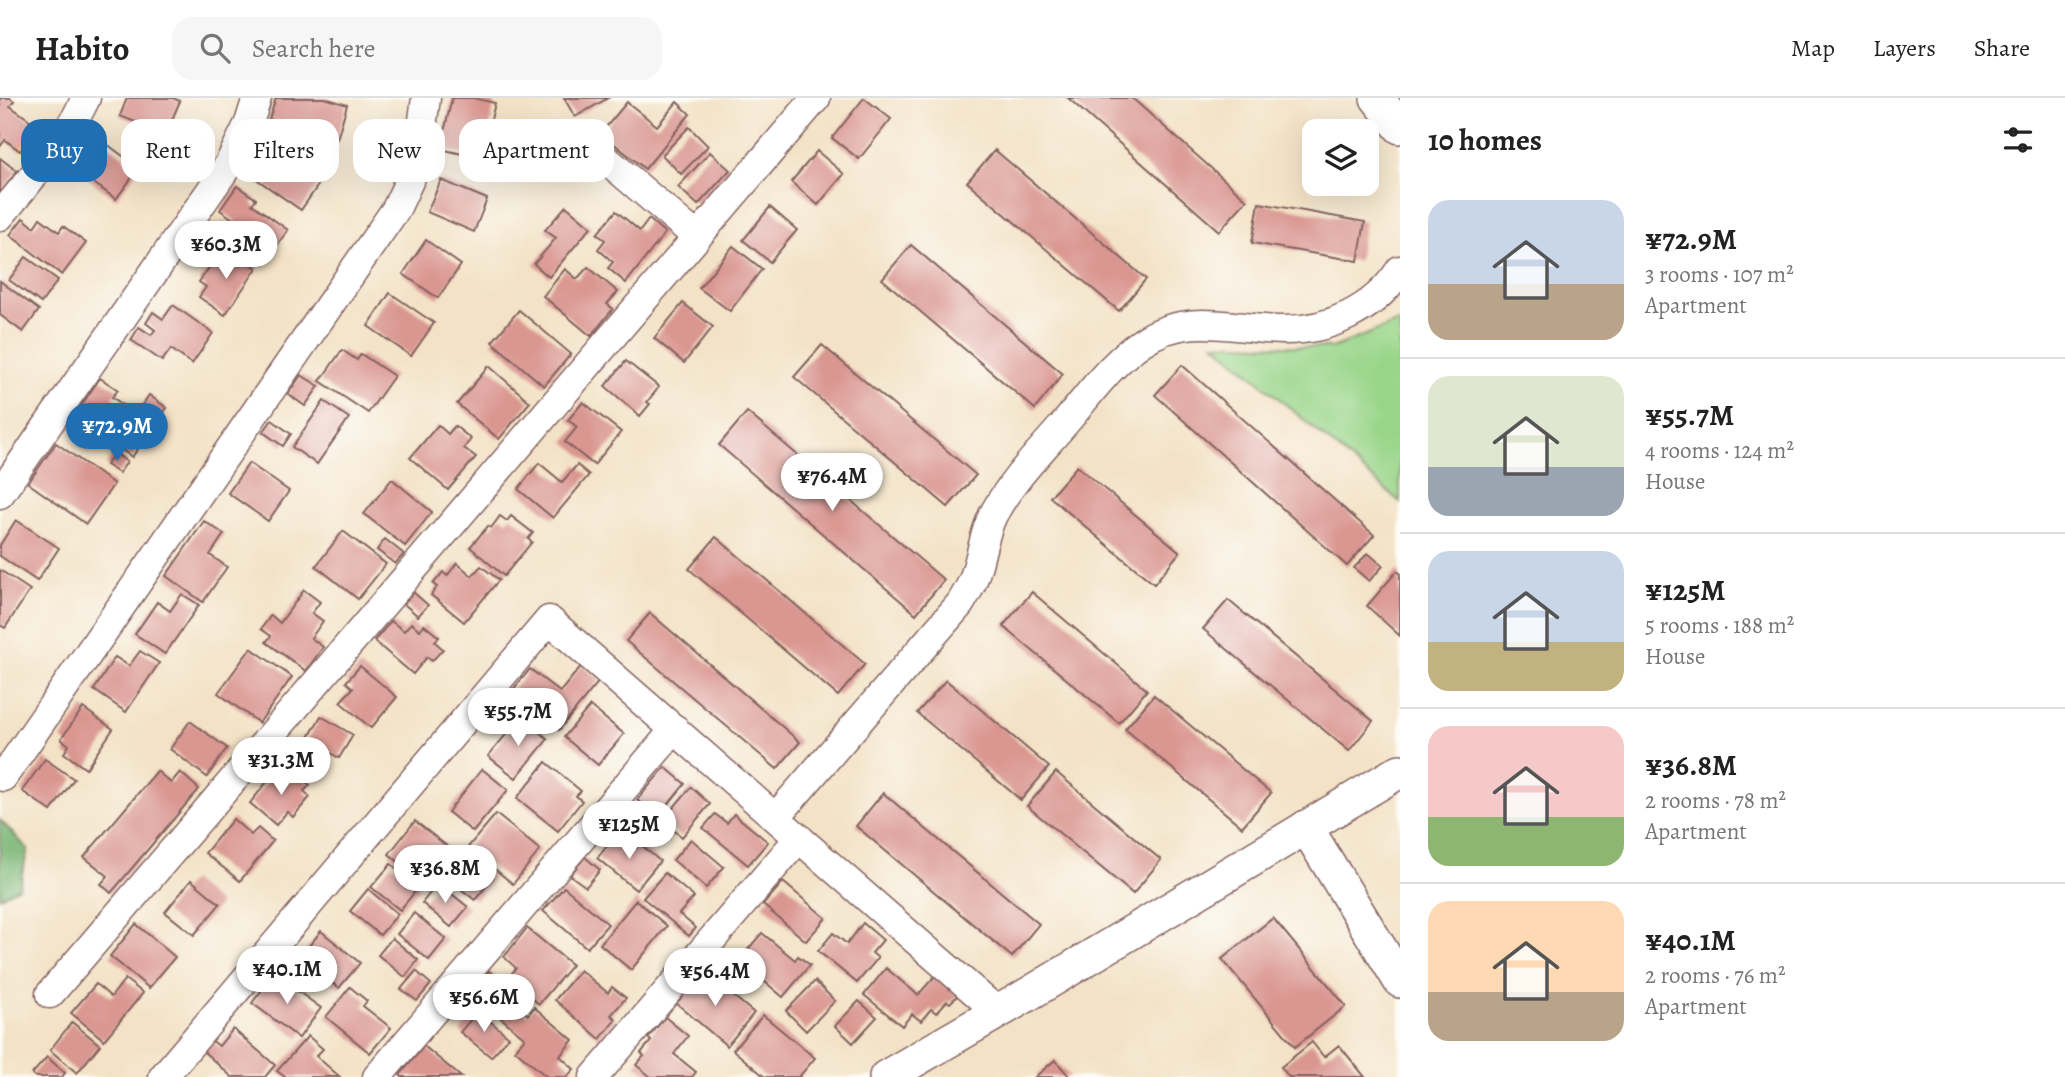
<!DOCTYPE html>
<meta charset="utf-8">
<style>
body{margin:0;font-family:Alegreya,serif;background:#f6f6f6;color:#222;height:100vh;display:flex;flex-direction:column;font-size:26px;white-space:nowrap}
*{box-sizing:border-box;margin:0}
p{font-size:23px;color:#767676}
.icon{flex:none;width:38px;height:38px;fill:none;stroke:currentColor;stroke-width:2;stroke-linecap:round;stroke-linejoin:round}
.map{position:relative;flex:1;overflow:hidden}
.drawer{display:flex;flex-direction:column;background:#fff;width:665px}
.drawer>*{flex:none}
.hud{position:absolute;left:21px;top:21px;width:665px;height:63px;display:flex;gap:14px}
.controls{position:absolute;left:1302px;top:21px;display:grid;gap:14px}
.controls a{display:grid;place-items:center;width:77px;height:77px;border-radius:14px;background:#fff;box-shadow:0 7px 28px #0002;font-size:35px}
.price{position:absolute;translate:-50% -60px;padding:0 16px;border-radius:24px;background:#fff;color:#222;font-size:23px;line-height:46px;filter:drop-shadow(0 2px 4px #0008)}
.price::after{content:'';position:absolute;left:50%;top:42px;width:21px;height:16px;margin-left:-10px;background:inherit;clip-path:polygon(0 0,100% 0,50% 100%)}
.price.selected{background:#1f6fb2;color:#fff}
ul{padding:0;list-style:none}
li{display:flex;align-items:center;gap:21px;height:175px;padding:0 28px}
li+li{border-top:2px solid #e0e0e0}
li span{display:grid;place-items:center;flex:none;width:196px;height:140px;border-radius:21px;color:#555}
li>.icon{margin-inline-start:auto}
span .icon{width:84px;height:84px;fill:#fffc;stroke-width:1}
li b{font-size:30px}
h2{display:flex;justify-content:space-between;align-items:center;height:84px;padding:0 28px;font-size:30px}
.chip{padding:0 24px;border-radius:21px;background:#fff;box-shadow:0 7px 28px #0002;font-size:24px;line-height:63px}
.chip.selected{background:#1f6fb2;color:#fff}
header{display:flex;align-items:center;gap:42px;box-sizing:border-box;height:98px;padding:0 35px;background:#fff;border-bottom:2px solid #e0e0e0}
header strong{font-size:33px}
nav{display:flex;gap:38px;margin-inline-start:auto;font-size:24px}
.search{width:490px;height:63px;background:#f6f6f6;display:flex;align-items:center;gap:18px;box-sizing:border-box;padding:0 24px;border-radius:21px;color:#767676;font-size:26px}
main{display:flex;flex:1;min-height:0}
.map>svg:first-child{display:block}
.green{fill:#99d589;stroke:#727a5a;stroke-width:2}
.forest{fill:#7ab675;stroke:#626a50;stroke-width:2}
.building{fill:#da9691}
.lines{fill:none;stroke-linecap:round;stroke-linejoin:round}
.minor-casing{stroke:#856361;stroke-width:31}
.tertiary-casing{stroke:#856361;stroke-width:36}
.minor{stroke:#fff;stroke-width:28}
.tertiary{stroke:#fff;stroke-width:33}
</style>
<header>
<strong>Habito</strong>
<div class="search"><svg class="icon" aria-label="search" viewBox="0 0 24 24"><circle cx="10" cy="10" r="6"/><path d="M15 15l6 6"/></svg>Search here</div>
<nav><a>Map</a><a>Layers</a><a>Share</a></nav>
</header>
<main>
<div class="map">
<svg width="1400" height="979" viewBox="0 0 1400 979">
<rect width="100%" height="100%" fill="#fdfcf7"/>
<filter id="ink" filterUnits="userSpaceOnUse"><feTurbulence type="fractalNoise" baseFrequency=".0143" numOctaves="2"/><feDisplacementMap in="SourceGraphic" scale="14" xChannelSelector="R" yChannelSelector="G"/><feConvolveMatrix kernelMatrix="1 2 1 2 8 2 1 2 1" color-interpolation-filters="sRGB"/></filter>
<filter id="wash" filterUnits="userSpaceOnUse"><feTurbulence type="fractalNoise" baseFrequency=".00686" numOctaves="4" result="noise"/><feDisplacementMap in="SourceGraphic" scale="28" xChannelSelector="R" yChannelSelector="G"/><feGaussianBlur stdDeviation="1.57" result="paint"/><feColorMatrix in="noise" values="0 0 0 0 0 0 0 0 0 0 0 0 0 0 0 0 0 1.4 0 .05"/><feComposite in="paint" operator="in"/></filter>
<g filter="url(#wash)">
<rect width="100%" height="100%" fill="#f3e2c6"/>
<path class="green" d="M1396 225H1400V404L1214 245 1332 250Z"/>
<path class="forest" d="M0 722 28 751 19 789 0 799Z"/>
<g id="blocks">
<g class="building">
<path d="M0 0H10L14 3 10 8 38 28 20 53 5 42 0 49Z"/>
<path d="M127 0H173L180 3 166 36 120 18Z"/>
<path d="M276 0H325L347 7 337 41 269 21Z"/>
<path d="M452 0H473L495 5 488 34 505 38 499 64 440 51Z"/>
<path d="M564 0H608L575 19Z"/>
<path d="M864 0 891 21 859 61 832 40Z"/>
<path d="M1068 0H1132L1247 102 1219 133Z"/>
<path d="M627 4 657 28 677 4 690 16 645 71 601 35Z"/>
<path d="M689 29 708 48 681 76 662 57Z"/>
<path d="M96 38 139 70 116 101 73 70Z"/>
<path d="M265 44 321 83 301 112 245 73Z"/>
<path d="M995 52 1146 181 1119 213 967 84Z"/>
<path d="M817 53 844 76 818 107 791 84Z"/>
<path d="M710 54 730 72 698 107 678 89Z"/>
<path d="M0 60 17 73 0 96Z"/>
<path d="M441 82 487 101 474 134 427 114Z"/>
<path d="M237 88 256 101 252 106 288 132 264 165 225 138 236 123 220 112Z"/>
<path d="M1259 105 1365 124 1358 163 1252 145Z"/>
<path d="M566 108 591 129 549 179 534 166 556 140 545 132Z"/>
<path d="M770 109 797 132 770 164 743 142Z"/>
<path d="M616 113 640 133 649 121 665 135 626 185 608 170 613 164 598 151 605 142 597 136Z"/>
<path d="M23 120 34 129 40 120 59 134 63 128 86 145 62 177 10 137Z"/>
<path d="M426 142 461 167 438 200 403 176Z"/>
<path d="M911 147 1063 276 1035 311 882 181Z"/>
<path d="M733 148 762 171 730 213 699 190Z"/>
<path d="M232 153 257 170 225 217 199 199 206 189 199 184 220 154 227 160Z"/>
<path d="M26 159 58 182 41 205 9 182Z"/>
<path d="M588 169 618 194 607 206 613 211 591 238 543 198 565 171 577 181Z"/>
<path d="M0 183 39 212 23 234 0 217Z"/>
<path d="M390 195 434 225 411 258 368 228Z"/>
<path d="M683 205 713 229 684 265 654 240Z"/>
<path d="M173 207 213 235 192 266 171 251 162 263 131 242 139 229 151 237 155 232 146 225 153 214 163 221Z"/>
<path d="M519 212 571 256 544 288 492 244Z"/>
<path d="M822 247 976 377 948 409 794 279Z"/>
<path d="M342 252 357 262 361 256 394 278 368 315 320 283Z"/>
<path d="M626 263 659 289 647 304 650 306 640 318 605 288Z"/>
<path d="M1182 267 1374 437 1347 468 1155 297Z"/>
<path d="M489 268 530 304 499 341 457 306Z"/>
<path d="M301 277 319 288 305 308 288 296Z"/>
<path d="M100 280 118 292 112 299 136 316 149 297 167 310 132 359 74 318Z"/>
<path d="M324 303 349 320 317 366 292 349Z"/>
<path d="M583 304 621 334 594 367 565 344 577 329 568 322Z"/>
<path d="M747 314 944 482 916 516 719 347Z"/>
<path d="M272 322 291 336 283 348 263 334Z"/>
<path d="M438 327 448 336 455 328 471 341 464 350 476 359 448 392 410 360Z"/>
<path d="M56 345 114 386 86 426 28 385Z"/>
<path d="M115 355 127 364 119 375 106 367Z"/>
<path d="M249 365 289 393 268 423 228 395Z"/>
<path d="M539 365 562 384 577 367 589 377 553 420 518 391Z"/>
<path d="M1077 368 1180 454 1154 486 1050 399Z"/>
<path d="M392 381 432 414 405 448 364 416Z"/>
<path d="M500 418 507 423 511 418 533 435 528 441 532 444 504 478 470 449 488 428 491 430Z"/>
<path d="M16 422 59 450 37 483 0 458V447Z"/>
<path d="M204 423 224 436 210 457 227 469 203 504 166 478Z"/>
<path d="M343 433 386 466 358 501 316 468Z"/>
<path d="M716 439 865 566 838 598 689 471Z"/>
<path d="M385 441 404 456 395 466 377 452Z"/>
<path d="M1368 455 1383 468 1369 483 1354 470Z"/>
<path d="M457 465 472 478 481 468 499 482 464 524 431 497 437 489 433 486 443 474 447 478Z"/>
<path d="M0 472 30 492 5 530 0 527Z"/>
<path d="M1397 473 1400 475V538L1367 508Z"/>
<path d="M304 492 320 504 312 515 323 523 311 540 323 549 306 573 266 544 271 538 261 531 271 517 280 525Z"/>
<path d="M413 494 428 507 418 518 404 506Z"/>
<path d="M1032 494 1147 592 1119 625 1003 528Z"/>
<path d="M182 496 199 507 165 556 135 536 157 504 170 513Z"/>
<path d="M1228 502 1373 623 1349 653 1203 531Z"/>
<path d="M650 515 800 644 777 671 626 543Z"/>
<path d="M391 523 404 533 411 525 420 532 424 527 439 539 435 544 443 551 432 563 427 559 413 576 374 543Z"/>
<path d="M251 550 292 579 259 625 218 595Z"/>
<path d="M140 553 159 565 126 614 94 592 115 559 129 568Z"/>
<path d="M582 567 600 582 559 632 511 594 530 571 560 594Z"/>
<path d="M360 568 397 599 371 630 340 604 353 590 346 584Z"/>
<path d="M946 582 1049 669 1021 702 917 615Z"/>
<path d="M1154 597 1271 695 1242 729 1125 631Z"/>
<path d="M590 608 624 636 598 667 564 639Z"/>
<path d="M83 610 113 631 86 671 64 655 69 647 61 641Z"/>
<path d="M321 618 353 637 339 660 308 641Z"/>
<path d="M521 619 548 641 516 680 488 658Z"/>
<path d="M190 623 227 650 207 679 170 651Z"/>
<path d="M45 661 74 681 51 713 22 693Z"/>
<path d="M546 664 581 693 576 698 582 703 558 733 517 700Z"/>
<path d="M665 669 685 686 658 719 637 702Z"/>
<path d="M482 671 508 692 473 734 448 714Z"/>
<path d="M157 673 171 685 180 674 199 691 111 795 101 786 108 778 84 759Z"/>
<path d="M275 674 289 685 296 676 310 687 304 693 310 699 293 719 287 714 276 727 250 705Z"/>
<path d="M1056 674 1161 762 1133 796 1027 708Z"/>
<path d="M691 689 710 706 682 739 662 723Z"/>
<path d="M883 695 1039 826 1012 859 856 728Z"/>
<path d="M496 716 540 752 513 786 468 749Z"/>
<path d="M715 716 727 725 734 716 768 744 748 767 703 730Z"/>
<path d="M233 721 251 737 258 730 273 743 240 783 205 755Z"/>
<path d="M415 723 453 753 426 786 389 756Z"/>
<path d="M618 735 636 750 640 746 660 763 636 792 597 760Z"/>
<path d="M691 741 724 769 706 790 673 762Z"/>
<path d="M461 754 493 780 475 802 442 776Z"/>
<path d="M585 759 600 772 586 789 570 777Z"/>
<path d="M391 766 419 789 400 812 371 789Z"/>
<path d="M665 775 694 799 679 816 696 830 689 838 643 800Z"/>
<path d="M191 782 220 806 194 837 165 814Z"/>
<path d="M783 784 826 820 806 843 763 807Z"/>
<path d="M438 785 468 809 451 829 422 805Z"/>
<path d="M564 789 608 826 587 850 543 813Z"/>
<path d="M368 791 398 816 380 837 350 813Z"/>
<path d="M636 802 667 828 631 872 600 846Z"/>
<path d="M414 815 446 841 429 862 397 836Z"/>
<path d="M1273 820 1346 908 1295 949 1222 861Z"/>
<path d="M863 825 883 842 872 855 878 860 857 885 818 853 833 835 847 846Z"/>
<path d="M136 826 175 859 149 890 110 858Z"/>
<path d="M527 830 572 867 539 906 508 880 516 870 504 859Z"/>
<path d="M321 833 360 865 339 890 300 859Z"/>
<path d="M762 835 795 862 798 858 810 867 783 899 739 862Z"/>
<path d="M392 840 418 862 405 879 378 857Z"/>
<path d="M886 870 918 897 935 878 958 897 950 905 947 903 936 915 931 911 921 923 912 916 902 928 864 897Z"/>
<path d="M580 872 608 895 612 889 626 900 611 917 616 921 600 941 555 902Z"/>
<path d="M416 873 431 886 417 903 401 891Z"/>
<path d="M489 873 505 886 494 900 507 911 513 904 528 917 534 909 573 942 560 958 574 971 567 979H547L515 952 525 940 471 895Z"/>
<path d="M703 873 754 915 727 948 676 905Z"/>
<path d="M274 876 321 910 299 940 252 905Z"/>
<path d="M125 881 143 895 104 942 71 915 96 886 111 899Z"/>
<path d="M815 883 835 903 806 933 786 913Z"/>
<path d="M350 889 367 903 363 908 391 930 370 955 326 919Z"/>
<path d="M859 903 877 919 853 945 835 928Z"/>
<path d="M478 913 509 939 491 959 460 934Z"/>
<path d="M763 917 815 960 799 979H765L733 952Z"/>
<path d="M665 919 688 938 674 956 696 974 692 979H651L636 967 644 958 641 955 651 943 648 940Z"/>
<path d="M72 924 100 947 77 975 50 952Z"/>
<path d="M233 931 275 967 265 979H232L203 953 211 942 219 948Z"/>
<path d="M308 938 323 951 316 958 340 979H285L277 973Z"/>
<path d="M1312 944 1324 959 1339 947 1365 979H1289L1281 969Z"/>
<path d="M424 948 461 979H402L400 977Z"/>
<path d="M47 959 65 975 62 979H36L32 976Z"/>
<path d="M1055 962 1070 979H1035Z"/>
</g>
</g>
</g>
<g filter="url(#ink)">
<use href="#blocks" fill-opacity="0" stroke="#856361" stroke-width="2"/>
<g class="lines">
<defs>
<g id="minor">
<path d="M594 51 697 139"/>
<path d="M0 118 67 37 86 0"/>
<path d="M0 396 229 66 249 25 257 0"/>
<path d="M3 679 396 111 417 66 426 0"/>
<path d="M776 719 960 506C966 496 973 486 976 473 982 454 984 435 993 417 1011 383 1040 354 1065 325 1089 297 1111 265 1142 244 1188 213 1232 231 1282 232 1328 233 1374 212 1400 172"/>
<path d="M50 896 816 0"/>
<path d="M163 979 549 522 998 914"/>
<path d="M377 979 675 631"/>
<path d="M594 979 799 740"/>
</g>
<g id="tertiary">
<path d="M1377 0 1400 29"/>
<path d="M1306 729 1400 883"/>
<path d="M886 979 1022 900 1400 673"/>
</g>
</defs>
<use href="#minor" class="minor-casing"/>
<use href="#tertiary" class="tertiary-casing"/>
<use href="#minor" class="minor"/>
<use href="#tertiary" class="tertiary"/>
</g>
</g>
</svg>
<div class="controls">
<a><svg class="icon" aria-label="layers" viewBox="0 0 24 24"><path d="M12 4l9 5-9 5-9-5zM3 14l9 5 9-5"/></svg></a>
</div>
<b class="price" style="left:226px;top:183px">¥60.3M</b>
<b class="price selected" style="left:117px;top:365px">¥72.9M</b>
<b class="price" style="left:832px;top:415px">¥76.4M</b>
<b class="price" style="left:518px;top:650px">¥55.7M</b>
<b class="price" style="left:281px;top:699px">¥31.3M</b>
<b class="price" style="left:629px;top:763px">¥125M</b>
<b class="price" style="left:445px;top:807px">¥36.8M</b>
<b class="price" style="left:287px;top:908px">¥40.1M</b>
<b class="price" style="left:715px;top:910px">¥56.4M</b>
<b class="price" style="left:484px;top:936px">¥56.6M</b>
<div class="hud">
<a class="chip selected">Buy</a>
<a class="chip">Rent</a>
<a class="chip">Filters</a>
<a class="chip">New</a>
<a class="chip">Apartment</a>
</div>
</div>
<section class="drawer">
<h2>10 homes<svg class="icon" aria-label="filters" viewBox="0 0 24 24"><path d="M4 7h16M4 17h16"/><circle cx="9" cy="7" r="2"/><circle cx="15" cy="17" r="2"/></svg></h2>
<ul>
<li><span style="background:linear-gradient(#c9d6e8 60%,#b9a48a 0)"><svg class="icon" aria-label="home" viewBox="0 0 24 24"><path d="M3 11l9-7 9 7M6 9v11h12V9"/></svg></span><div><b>¥72.9M</b><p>3 rooms · 107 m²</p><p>Apartment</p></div></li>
<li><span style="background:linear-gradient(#dfe7d0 65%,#9aa5b1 0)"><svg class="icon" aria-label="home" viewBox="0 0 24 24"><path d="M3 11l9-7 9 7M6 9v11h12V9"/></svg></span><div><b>¥55.7M</b><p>4 rooms · 124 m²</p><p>House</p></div></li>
<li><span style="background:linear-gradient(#c9d6e8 65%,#c2b280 0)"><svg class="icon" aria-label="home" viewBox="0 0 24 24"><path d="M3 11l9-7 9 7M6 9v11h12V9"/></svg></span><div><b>¥125M</b><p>5 rooms · 188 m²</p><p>House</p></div></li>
<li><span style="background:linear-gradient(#f6c9c9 65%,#8fb573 0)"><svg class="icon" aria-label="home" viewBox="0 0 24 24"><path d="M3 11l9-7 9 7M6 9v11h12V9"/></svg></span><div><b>¥36.8M</b><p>2 rooms · 78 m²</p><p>Apartment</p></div></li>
<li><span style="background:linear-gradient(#ffd9b3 65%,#b9a48a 0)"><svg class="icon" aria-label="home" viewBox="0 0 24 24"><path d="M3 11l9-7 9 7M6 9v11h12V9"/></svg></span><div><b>¥40.1M</b><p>2 rooms · 76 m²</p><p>Apartment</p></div></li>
</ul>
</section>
</main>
